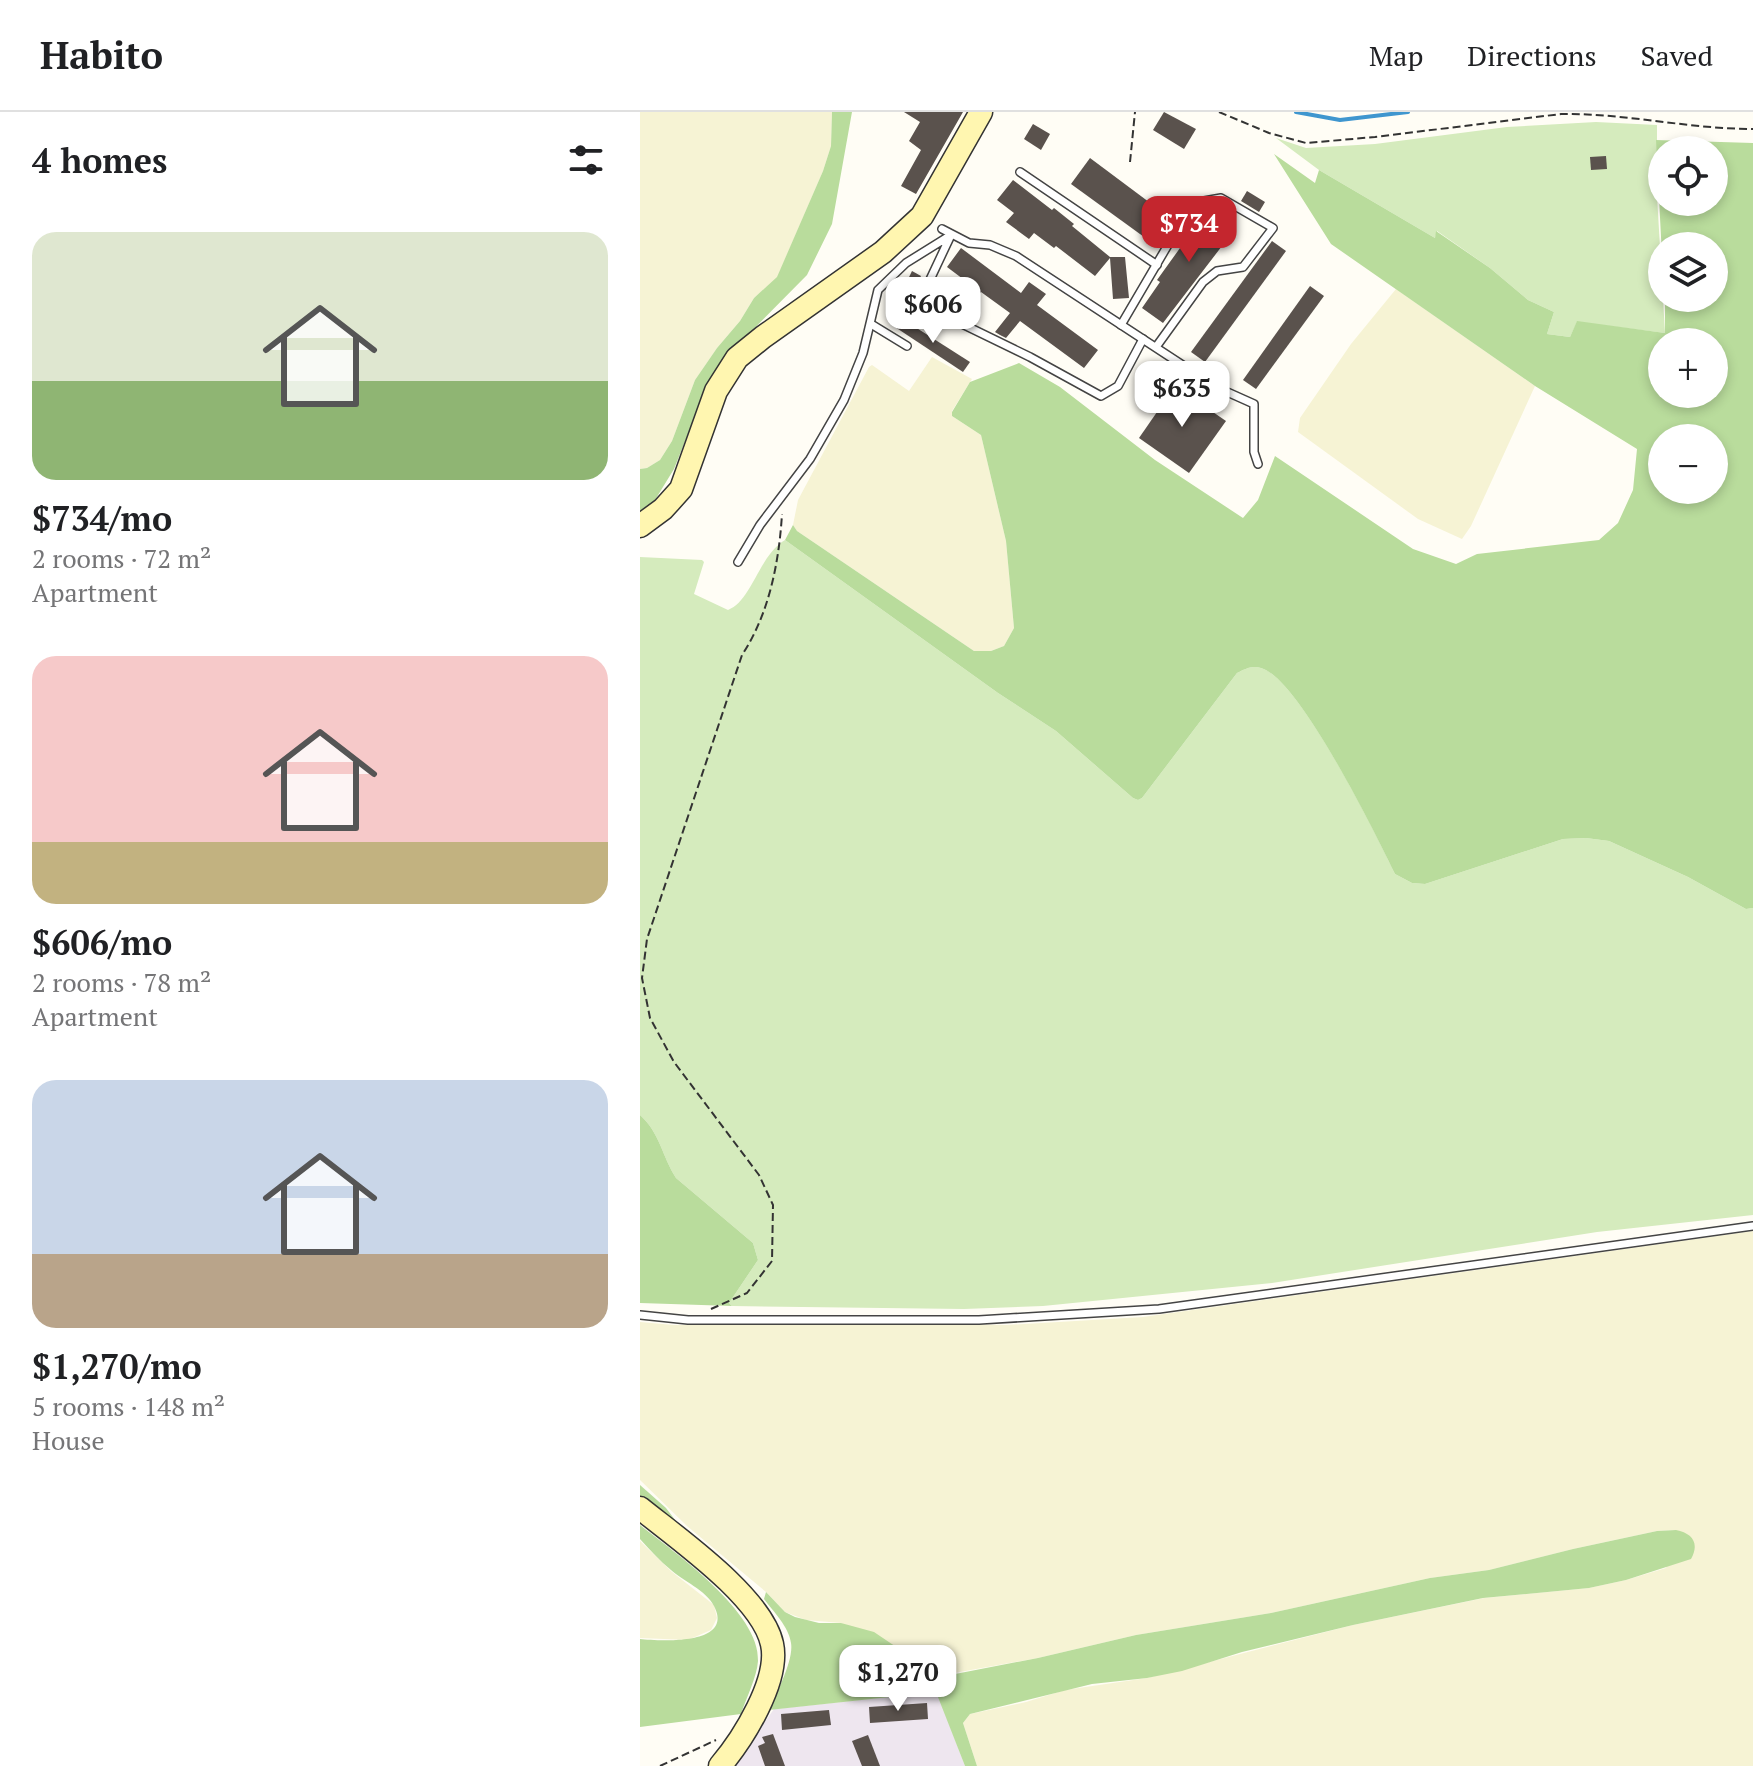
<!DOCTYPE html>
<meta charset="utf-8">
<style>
body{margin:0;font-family:"PT Serif",serif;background:#f6f6f6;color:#202124;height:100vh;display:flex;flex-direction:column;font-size:30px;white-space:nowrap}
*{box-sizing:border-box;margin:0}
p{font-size:26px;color:#757577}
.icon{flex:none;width:44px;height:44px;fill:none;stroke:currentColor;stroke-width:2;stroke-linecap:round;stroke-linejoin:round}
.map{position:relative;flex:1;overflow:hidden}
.side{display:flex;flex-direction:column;background:#fff;width:640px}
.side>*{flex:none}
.fabs{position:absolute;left:1008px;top:24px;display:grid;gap:16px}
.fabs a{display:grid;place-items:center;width:80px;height:80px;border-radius:50%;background:#fff;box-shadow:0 4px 12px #0003;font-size:40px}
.price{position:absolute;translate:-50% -68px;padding:0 18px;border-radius:16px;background:#fff;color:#222;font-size:26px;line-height:52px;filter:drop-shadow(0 2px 4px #0008)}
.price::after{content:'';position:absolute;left:50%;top:48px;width:24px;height:18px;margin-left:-12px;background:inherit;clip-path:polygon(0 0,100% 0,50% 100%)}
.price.current{background:#c4262e;color:#fff}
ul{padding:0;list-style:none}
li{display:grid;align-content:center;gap:16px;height:424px;padding:0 32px}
li span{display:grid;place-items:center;height:248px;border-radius:24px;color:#555}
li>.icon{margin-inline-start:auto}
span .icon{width:144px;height:144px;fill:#fffc;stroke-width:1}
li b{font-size:34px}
h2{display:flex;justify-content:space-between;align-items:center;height:96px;padding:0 32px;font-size:34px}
header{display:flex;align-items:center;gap:48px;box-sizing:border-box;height:112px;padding:0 40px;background:#fff;border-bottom:2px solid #e0e0e0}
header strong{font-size:38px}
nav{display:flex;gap:44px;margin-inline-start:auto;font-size:28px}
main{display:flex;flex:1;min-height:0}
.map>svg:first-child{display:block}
.industrial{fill:#eee6ef}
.farmland{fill:#f6f3d4}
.green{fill:#d5ebbd}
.forest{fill:#b9dc9c;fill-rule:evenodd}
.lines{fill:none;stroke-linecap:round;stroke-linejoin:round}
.stream{stroke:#3f96cf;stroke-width:4}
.building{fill:#5a524d}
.service-casing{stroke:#444;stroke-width:10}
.secondary-casing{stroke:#333;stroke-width:25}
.path{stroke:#333;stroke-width:2;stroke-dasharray:8 4;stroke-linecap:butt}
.service{stroke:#fff;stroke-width:7}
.secondary{stroke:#fff6b0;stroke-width:22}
</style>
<header>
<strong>Habito</strong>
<nav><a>Map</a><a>Directions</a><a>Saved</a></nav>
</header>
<main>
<section class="side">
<h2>4 homes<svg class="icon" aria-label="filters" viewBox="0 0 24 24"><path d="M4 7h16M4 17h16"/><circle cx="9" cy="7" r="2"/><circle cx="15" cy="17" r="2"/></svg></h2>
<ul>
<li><span style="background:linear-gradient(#dfe7d0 60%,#8fb573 0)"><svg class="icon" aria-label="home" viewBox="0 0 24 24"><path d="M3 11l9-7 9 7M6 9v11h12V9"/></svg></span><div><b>$734/mo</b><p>2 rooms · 72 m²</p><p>Apartment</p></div></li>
<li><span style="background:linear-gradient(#f6c9c9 75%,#c2b280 0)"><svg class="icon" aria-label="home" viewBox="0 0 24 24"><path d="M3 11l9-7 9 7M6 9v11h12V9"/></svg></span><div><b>$606/mo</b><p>2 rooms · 78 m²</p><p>Apartment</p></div></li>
<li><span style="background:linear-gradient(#c9d6e8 70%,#b9a48a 0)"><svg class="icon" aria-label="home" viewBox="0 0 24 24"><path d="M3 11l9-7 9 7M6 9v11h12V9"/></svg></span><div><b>$1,270/mo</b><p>5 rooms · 148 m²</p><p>House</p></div></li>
</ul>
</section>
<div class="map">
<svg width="1113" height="1654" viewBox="0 0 1113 1654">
<rect width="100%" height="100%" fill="#fffdf5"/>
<path class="industrial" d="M297 1580 325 1654H93L134 1597Z"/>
<g class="farmland">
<path d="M0 0H192L191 34 183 59 137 166 114 186 100 209 77 236 55 268 32 329 20 348 7 356 0 357Z"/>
<path d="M756 177 895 274 831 414 822 427 778 407 658 320 660 306 711 232Z"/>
<path d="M292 245 332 267 312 299V304L341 323 366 429 374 516 364 534 351 539H334L157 419 153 413 158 388 229 255 232 253 269 279Z"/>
<path d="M1113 1119V1654H337L323 1611 330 1602 386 1590 425 1578 507 1566 713 1513 844 1486 949 1476 986 1468 1026 1456 1036 1418 1017 1419 933 1437 849 1458 790 1466 631 1501 496 1523 398 1546 303 1563 201 1511 166 1508 145 1500 126 1480 47 1414 0 1368V1210L34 1213H119L177 1210 366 1213 503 1205Z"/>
<path d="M0 1429 32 1460 74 1493 77 1506 71 1518 48 1528 0 1526Z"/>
</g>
<g class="green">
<path d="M956 10 1017 13V84L1025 221 937 210 930 225 907 222 914 200 888 188 850 156 797 119 795 126 679 58 636 26 666 36 735 32 867 15Z"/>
<path d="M145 428 358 581 416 619 493 686 498 688 502 686 597 561C605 557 612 553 621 556 659 566 736 722 755 762L772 771 785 772 923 727 946 726 969 729 1048 765 1106 797 1113 796V1103L957 1120 632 1171 403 1194 324 1197 92 1194 89 1191 118 1148 113 1131 36 1066C22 1044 20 1021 0 1003V445L62 448 64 450 54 482 88 498C112 489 119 443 145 428Z"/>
</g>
<g class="forest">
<path d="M192 0H212L192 112 167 163 81 250 57 299 34 357 15 388 6 399 0 401V357L7 356 20 348 32 329 55 268 77 236 100 209 114 186 137 165 183 59 191 34Z"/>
<path d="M1016 28 1113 31V796L1106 797 1048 765 969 729 946 726 923 727 785 772 772 771 755 762C736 723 659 566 621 556 612 553 605 557 597 561L502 686 498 688 493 686 416 619 358 581 145 428 153 413 157 419 334 539H351L364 534 374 516 366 429 341 323 312 304V300L330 270 379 251 420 275 515 348 603 406 618 388 635 344 773 437 816 452 837 442 959 428 978 411 993 378 997 337 895 274 691 132 634 42 675 71 679 58 795 126 796 119 850 156 888 188 914 200 907 222 930 225 937 209 1025 221V186H1074V134H1022V144ZM1022 38H1074V90H1022ZM1074 230V282H1022V230ZM1074 326V378H1022V326Z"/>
<path d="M0 1003C20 1021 22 1044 36 1066L113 1131 118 1148 89 1191 92 1194 0 1191Z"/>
<path d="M0 1373 26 1396 48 1425 0 1384Z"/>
<path d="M0 1413C34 1440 121 1501 118 1549 117 1565 106 1586 101 1602L0 1615V1527C19 1529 95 1534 74 1494 66 1478 43 1469 31 1458 20 1449 10 1438 0 1427Z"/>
<path d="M1036 1418C1052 1421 1060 1431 1051 1447L986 1468 949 1476 843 1486 713 1513 602 1540 542 1559 507 1566 452 1572 330 1602 323 1611 337 1654H325L296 1580 129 1598C136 1582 154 1548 151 1531 149 1515 133 1499 124 1487L126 1480 145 1500 155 1505 179 1511H201L234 1520 292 1559 310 1563 398 1546 496 1523 631 1501 790 1466 849 1458 933 1437 1017 1419Z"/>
</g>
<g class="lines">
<path class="stream" d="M656 0 700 8 768 0"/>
</g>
<g class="building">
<path d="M264 0H323L276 82 261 74 281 38 269 29 280 10Z"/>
<path d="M524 0 556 17 544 37 513 18Z"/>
<path d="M393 12 410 22 401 38 384 27Z"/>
<path d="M966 44 967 57 951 58 950 45Z"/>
<path d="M450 46 529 105 511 130 431 72Z"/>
<path d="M373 68 412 98 414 96 434 112 432 114 470 145H485L489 186 473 187 470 146 455 164 416 134 414 136 394 121 389 127 366 110 374 101 357 88Z"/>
<path d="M607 79 625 90 619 100 601 89Z"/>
<path d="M580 93 594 101 586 111 595 117 523 211 502 196 520 170 517 168 553 118 557 120Z"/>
<path d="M632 129 646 139 565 250 551 240Z"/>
<path d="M321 136 381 181 389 170 406 182 397 193 458 238 444 256 380 209 366 226 360 223 355 220 370 201 341 180 326 201 312 191 327 170 307 155Z"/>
<path d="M272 159 281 164 264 201 254 196Z"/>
<path d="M670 174 684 184 616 277 603 268Z"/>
<path d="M261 206 330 250 323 260 255 215Z"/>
<path d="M535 274 586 309 549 361 499 326Z"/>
<path d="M287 1591 288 1607 230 1611 229 1595Z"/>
<path d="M189 1598 191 1613 142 1618 141 1602Z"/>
<path d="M133 1622 145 1654H125L118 1634 125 1631 122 1625Z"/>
<path d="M228 1623 240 1654H222L212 1629Z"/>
</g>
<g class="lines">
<defs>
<g id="service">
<path d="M380 60 517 153"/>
<path d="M302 117 329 131 350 133 376 144 576 275 614 292V340L618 352"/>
<path d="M231 212 267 234"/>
<path d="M481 213 532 126 564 89 581 86 633 116 603 155 577 159 563 170 516 235"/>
<path d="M98 450 120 413 170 347 204 288 223 241 238 178 266 151 311 123 279 191 390 245 461 284 478 274 503 227"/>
<path d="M0 1203 48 1208H339L519 1197 1113 1114"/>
</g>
<g id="secondary">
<path d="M0 414 23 397 41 377 76 279 97 246 123 225 243 140 282 104 341 0"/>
<path d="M0 1396C37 1426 122 1485 132 1532 140 1568 103 1627 80 1654"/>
</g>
</defs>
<use href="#service" class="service-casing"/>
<use href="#secondary" class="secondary-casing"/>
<g class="path">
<path d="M579 0 629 21 666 31 735 25 921 2C985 1 1048 17 1113 17"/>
<path d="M490 50 495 0"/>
<path d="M71 1197 107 1181 132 1149 133 1093 119 1063 34 950 10 906 2 866 7 827 102 543C129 502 139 451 142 402"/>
<path d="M20 1654 76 1628"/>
</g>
<use href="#service" class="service"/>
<use href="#secondary" class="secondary"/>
</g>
</svg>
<div class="fabs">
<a><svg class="icon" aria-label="locate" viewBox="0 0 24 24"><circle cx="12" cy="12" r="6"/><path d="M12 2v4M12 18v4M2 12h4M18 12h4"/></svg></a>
<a><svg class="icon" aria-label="layers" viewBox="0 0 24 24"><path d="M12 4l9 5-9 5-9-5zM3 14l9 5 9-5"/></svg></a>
<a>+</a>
<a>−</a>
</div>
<b class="price current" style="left:549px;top:152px">$734</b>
<b class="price" style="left:293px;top:233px">$606</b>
<b class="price" style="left:542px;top:317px">$635</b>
<b class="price" style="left:258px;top:1601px">$1,270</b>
</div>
</main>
